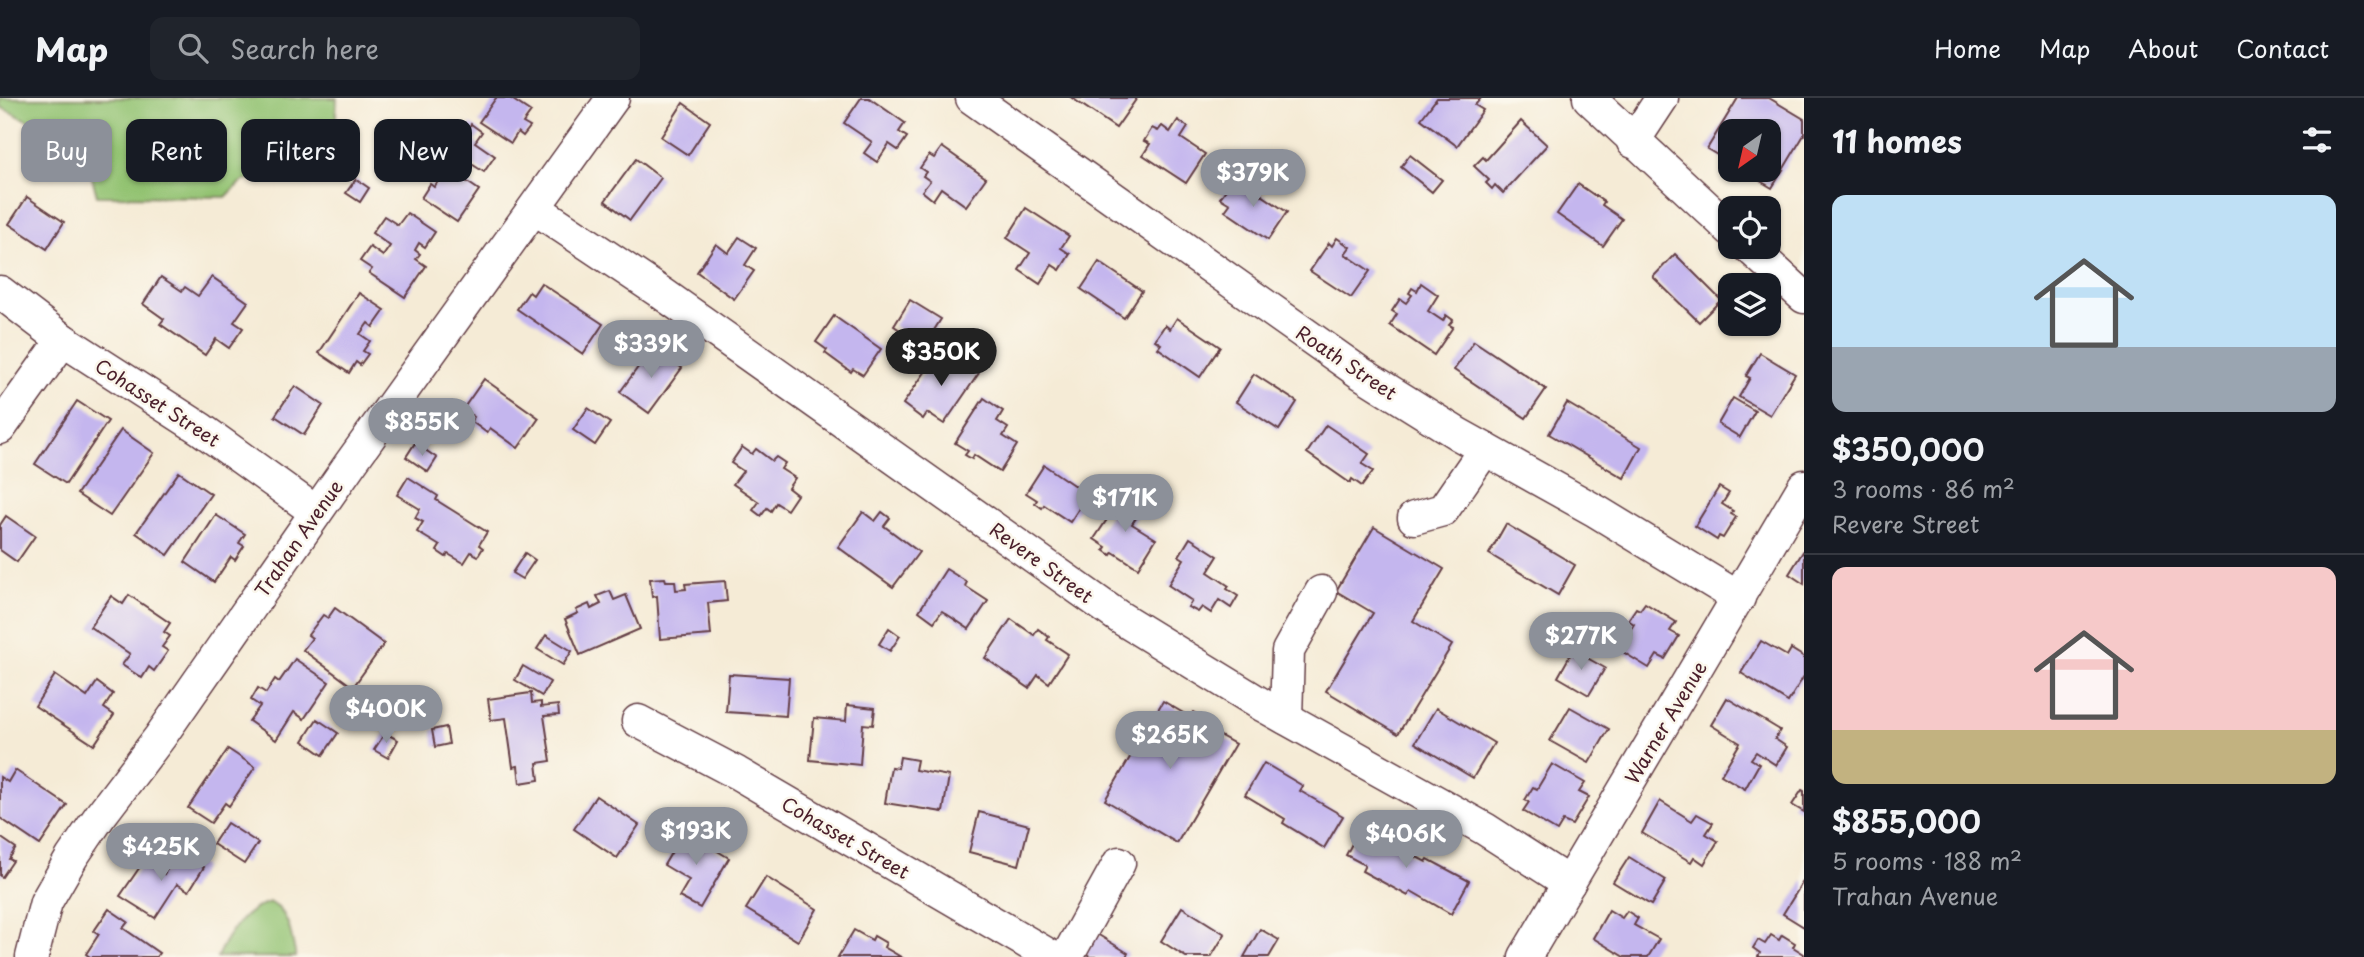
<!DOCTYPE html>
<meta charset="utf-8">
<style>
body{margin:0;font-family:"Playpen Sans",sans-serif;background:#20242c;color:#f1f3f6;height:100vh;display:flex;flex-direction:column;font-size:26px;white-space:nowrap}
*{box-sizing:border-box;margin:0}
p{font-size:23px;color:#9ea1a6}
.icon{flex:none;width:38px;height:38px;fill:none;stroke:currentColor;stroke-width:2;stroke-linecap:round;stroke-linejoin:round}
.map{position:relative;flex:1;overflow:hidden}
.drawer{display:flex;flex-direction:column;background:#171b24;width:560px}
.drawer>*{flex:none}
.hud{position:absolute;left:21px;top:21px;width:665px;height:63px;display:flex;gap:14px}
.needle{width:46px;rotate:214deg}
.tools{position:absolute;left:1718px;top:21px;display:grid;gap:14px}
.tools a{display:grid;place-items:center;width:63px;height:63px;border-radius:14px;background:#171b24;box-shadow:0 2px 5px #0004;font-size:35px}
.price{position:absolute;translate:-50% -60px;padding:0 16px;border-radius:24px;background:#8c9099;color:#fff;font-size:23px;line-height:46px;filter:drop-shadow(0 2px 4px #0008)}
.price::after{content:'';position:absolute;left:50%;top:42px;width:21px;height:16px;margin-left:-10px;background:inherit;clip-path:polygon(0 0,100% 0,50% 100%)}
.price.on{background:#222;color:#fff}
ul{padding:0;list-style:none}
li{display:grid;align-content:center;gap:14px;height:371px;padding:0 28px}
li+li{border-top:2px solid #363941}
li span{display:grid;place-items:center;height:217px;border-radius:14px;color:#555}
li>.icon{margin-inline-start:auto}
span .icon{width:126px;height:126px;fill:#fffc;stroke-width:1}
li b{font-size:30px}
h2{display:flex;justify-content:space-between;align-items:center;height:84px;padding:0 28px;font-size:30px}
.chip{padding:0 24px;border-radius:14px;background:#171b24;box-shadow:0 2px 5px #0004;font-size:24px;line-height:63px}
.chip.on{background:#8c9099;color:#fff}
header{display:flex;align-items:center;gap:42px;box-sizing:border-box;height:98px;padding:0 35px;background:#171b24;border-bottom:2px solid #363941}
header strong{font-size:33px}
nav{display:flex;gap:38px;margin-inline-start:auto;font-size:24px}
.search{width:490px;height:63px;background:#20242c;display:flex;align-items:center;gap:18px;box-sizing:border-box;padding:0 24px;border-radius:14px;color:#9ea1a6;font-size:26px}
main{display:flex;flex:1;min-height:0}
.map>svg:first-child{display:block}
.green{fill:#92c271;stroke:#6e704e;stroke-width:2}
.building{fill:#c4b6ee}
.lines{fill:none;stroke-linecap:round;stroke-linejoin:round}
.minor-casing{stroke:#643e45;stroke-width:35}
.minor{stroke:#fff;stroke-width:32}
.labels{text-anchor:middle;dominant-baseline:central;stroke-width:5;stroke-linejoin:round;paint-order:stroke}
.street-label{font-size:19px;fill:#4a1f2b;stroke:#fbf7ec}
</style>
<header>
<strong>Map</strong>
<div class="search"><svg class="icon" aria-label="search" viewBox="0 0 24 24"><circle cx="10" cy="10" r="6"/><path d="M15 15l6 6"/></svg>Search here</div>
<nav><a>Home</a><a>Map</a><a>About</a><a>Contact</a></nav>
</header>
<main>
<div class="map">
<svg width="1804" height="859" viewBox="0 0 1804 859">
<rect width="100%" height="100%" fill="#fbf7ec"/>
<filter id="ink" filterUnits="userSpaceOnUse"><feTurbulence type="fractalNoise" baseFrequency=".0143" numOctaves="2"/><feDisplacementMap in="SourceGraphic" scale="14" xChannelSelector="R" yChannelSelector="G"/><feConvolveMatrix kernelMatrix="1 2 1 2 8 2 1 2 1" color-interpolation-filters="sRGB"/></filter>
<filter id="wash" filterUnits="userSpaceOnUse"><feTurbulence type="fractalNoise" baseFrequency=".00686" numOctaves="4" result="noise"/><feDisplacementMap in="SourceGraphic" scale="28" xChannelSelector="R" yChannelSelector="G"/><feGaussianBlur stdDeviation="1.57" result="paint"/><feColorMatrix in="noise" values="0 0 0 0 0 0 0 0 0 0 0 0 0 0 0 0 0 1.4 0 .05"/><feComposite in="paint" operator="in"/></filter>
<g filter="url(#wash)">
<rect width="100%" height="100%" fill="#f5ebd6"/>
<g class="green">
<path d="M0 0H337L335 34 315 60 241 84 226 99 97 98 84 50 0 9Z"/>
<path d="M270 804C290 814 291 838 296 859H217C227 836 245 811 270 804Z"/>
</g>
<g id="blocks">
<g class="building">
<path d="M496 0H510L531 14 523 25 530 29 523 38 518 34 511 45 479 24Z"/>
<path d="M861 0H869L905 25 899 34 907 39 898 52 889 46 877 64 864 55 872 44 844 25Z"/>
<path d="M1072 0H1137L1116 30Z"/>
<path d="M1437 0H1481L1475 7 1483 12 1457 48 1421 21Z"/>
<path d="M1738 0H1769L1804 21V37L1772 90 1742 72H1769V33H1731V65L1707 51Z"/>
<path d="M683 5 710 24 688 57 661 39Z"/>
<path d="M1178 22 1188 29 1181 40 1205 56 1186 85 1143 57 1150 46 1144 43 1152 30 1158 33 1162 28 1170 34Z"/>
<path d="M1521 23 1547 47 1503 95 1495 87 1492 91 1486 85 1489 82 1474 68 1483 59 1486 62Z"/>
<path d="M471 26 482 34 475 44 495 58 484 74 470 65 460 79 479 92 457 124 421 100 430 86 434 89 443 76 431 68 443 50 456 59 462 50 457 46Z"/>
<path d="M942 49 986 80 966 108 941 90 933 102 922 93 930 83 923 78 926 74 920 70 929 57 934 60Z"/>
<path d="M1410 57 1442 82 1432 94 1401 69Z"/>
<path d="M636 61 661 80 630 122 605 103Z"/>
<path d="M1235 79 1287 114 1268 142 1225 113 1230 106 1220 100Z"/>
<path d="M356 81 369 90 360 104 346 95Z"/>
<path d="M1578 86 1604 104 1602 107 1622 121 1603 148 1557 116Z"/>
<path d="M27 99 64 124 47 151 9 126Z"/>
<path d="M1026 110 1069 138 1061 150 1070 156 1060 172 1052 167 1040 186 1019 172 1030 155 1007 140Z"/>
<path d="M407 115 435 134 425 149 419 145 415 152 420 156 416 161 426 168 405 199 369 175 372 171 360 163 370 149 383 158 390 148 372 135 384 118 398 127Z"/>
<path d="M739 139 756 150 745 167 754 173 734 201 697 174 716 146 728 155Z"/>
<path d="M1337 140 1350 149 1345 156 1370 173 1351 200 1310 173 1329 145 1332 148Z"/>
<path d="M1675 156 1721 202 1699 224 1653 179Z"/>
<path d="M1099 164 1142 193 1124 220 1081 191Z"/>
<path d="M161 179 182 193 185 189 198 198 212 179 248 204 234 224 243 230 229 250 216 241 205 257 160 226 164 221 143 206Z"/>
<path d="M541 185 603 226 583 256 517 211 529 194 533 197Z"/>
<path d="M1421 185 1438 197 1428 213 1443 223 1446 217 1453 222 1449 227 1453 229 1434 257 1390 227 1397 216 1392 213 1400 201 1406 205 1412 197 1409 195 1412 190 1417 193Z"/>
<path d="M359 195 385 212 373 229 368 225 360 236 370 243 363 253 368 256 360 267 356 264 349 275 319 255Z"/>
<path d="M910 202 941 221 924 248 894 228Z"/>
<path d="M834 218 881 251 863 277 853 271 851 274 825 255 827 252 816 244Z"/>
<path d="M1177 220 1220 249 1200 279 1158 250 1161 246 1155 242 1165 227 1170 231Z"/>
<path d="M1474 243 1546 291 1526 320 1454 272Z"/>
<path d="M656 251 682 270 649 315 620 294 647 257 650 259Z"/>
<path d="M939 254 955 265 958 260 979 275 944 326 927 315 923 321 903 306Z"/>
<path d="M1760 255 1795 276 1770 317 1739 299 1750 280 1746 278Z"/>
<path d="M1254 276 1297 304 1279 332 1236 304Z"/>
<path d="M484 281 539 320 518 350 490 330 487 335 471 323 474 319 463 311Z"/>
<path d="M295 288 323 307 304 337 275 318Z"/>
<path d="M984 300 1003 313 997 323 1008 330 1003 338 1017 347 1000 374 974 357 972 361 965 357 968 353 955 345Z"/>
<path d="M1733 300 1755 313 1740 339 1718 326Z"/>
<path d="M77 303 108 323 66 386 35 366Z"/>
<path d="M1567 305 1641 349 1624 380 1549 336Z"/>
<path d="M588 310 610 325 595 347 573 332Z"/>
<path d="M1326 327 1369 356 1362 366 1373 373 1362 388 1352 381 1350 385 1307 355Z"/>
<path d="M121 332 154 355 110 418 77 396Z"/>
<path d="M415 345 437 360 428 374 406 359Z"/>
<path d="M742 349 752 356 756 351 772 363 776 359 785 365 781 371 795 380 788 390 797 397 787 412 776 405 771 413 767 410 761 418 753 412 759 404 733 386 743 373 731 365Z"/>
<path d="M1044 367 1088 397 1070 424 1044 407 1042 410 1035 405 1037 402 1026 395Z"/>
<path d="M179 374 211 396 168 457 136 435Z"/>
<path d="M408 379 438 398 436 402 487 434 479 447 483 450 478 458 471 454 464 465 448 456 446 459 437 453 440 448 417 434 423 424 415 420 420 411 397 397Z"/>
<path d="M1719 389 1729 395 1722 406 1733 413 1731 416 1736 419 1723 440 1719 438 1717 442 1695 428Z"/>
<path d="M1122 399 1142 411 1132 426 1156 441 1138 470 1113 454 1111 457 1104 452 1106 449 1094 441Z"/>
<path d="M863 414 875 423 882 414 890 420 884 428 919 454 893 489 838 449Z"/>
<path d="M216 417 245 436 239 445 244 448 235 462 231 459 214 484 185 464Z"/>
<path d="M6 418 35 438 17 464 0 452V427Z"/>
<path d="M1506 426 1575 467 1558 497 1489 456Z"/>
<path d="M1374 429 1444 471 1413 523 1452 547 1398 636 1326 593 1373 515 1336 493Z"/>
<path d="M1190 440 1218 458 1208 474 1229 488 1227 491 1238 498 1231 510 1219 502 1211 515 1202 509 1198 514 1188 509 1192 503 1168 487 1184 461 1179 458Z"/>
<path d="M1804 452V486L1789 476Z"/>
<path d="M525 455 535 462 522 481 512 475Z"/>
<path d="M946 471 967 484 965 488 988 503 969 531 942 513 934 524 919 513Z"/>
<path d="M665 480 666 483H675L676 492 686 491 685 486 725 483 727 503 708 505 711 537 660 541 657 498 652 499 650 481Z"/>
<path d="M610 493 614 502 626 497 640 531 580 557 565 521 578 515 576 512 589 506 591 511 601 506 597 498Z"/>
<path d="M129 497 170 525 164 534 170 538 162 549 168 553 154 573 149 569 142 580 122 567 130 556 90 529 111 498 123 506Z"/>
<path d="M1645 505 1676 524 1670 533 1679 538 1665 561 1657 557 1649 570 1618 551 1634 526 1628 522 1636 510 1640 512Z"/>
<path d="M335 510 384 546 353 589 303 552 312 540 308 537 323 517 328 520Z"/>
<path d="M1011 521 1034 537 1038 531 1049 539 1047 542 1068 556 1049 585 1038 577 1029 590 985 560Z"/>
<path d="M889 530 900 538 890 553 879 546Z"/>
<path d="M546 537 572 553 563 567 537 551Z"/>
<path d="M1761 543 1787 558 1791 551 1804 559V578L1788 604 1741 575Z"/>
<path d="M1573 552 1605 570 1589 597 1558 579Z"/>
<path d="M295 561 329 584 304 621 294 614 276 642 249 623 260 608 251 602 258 590 266 595 275 581 279 584Z"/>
<path d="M523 568 550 584 542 598 515 582Z"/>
<path d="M729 576 789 580 786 618 726 614Z"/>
<path d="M55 577 87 599 97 584 113 596 104 610 114 617 94 647 35 608Z"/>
<path d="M531 595 532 605 541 604V609L558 607 559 617 544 618 551 663 537 665 539 682 520 685 518 668 513 669 506 620 491 622 488 601Z"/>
<path d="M1727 600 1780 632 1775 641 1787 649 1776 667 1756 654 1751 661 1759 666 1745 691 1721 677 1740 645 1711 627Z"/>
<path d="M1163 603 1190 619 1193 614 1212 625 1208 631 1235 646 1177 745 1105 702Z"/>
<path d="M847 607 875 610 873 627 863 626 860 667 810 662 814 620 846 623Z"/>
<path d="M1570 609 1609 631 1589 665 1550 643Z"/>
<path d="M1436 610 1494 645 1473 680 1415 645Z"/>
<path d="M317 621 338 635 323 657 303 643Z"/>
<path d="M446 629 449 646 435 649 432 632Z"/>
<path d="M385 635 398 642 388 660 374 652Z"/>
<path d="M228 651 255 669 229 708 225 705 211 725 188 710Z"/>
<path d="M900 659 917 662 915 672 949 678 943 714 885 705 891 669 898 670Z"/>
<path d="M1264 665 1303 688 1300 693 1343 718 1324 750 1283 725 1285 721 1245 697Z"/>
<path d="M1552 666 1585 685 1579 694 1589 699 1572 727 1563 723 1557 733 1523 713 1529 704 1525 702 1533 689 1537 691Z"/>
<path d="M15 672 67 707 40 747 0 720V679L8 684Z"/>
<path d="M1802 692 1804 693V714L1792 707Z"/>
<path d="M596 698 639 727 617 760 574 731Z"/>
<path d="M1660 703 1692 723 1697 716 1713 725 1706 736 1718 743 1704 766 1694 759 1691 764 1642 735Z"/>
<path d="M979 714 1029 727 1019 767 969 754Z"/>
<path d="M1364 723 1386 735 1382 741 1426 764 1428 761 1469 783 1451 816 1411 793 1408 798 1362 773 1365 767 1346 757Z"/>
<path d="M227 725 258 745 244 766 213 746Z"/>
<path d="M684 733 729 760 700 810 679 799 689 782 664 767Z"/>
<path d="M0 739 16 750 9 761 13 763 2 779 0 778Z"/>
<path d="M178 753 204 769 189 793 177 786 155 820 120 798 144 763 164 776Z"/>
<path d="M1629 759 1666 782 1651 807 1613 784Z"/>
<path d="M766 779 817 811 798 843 746 811Z"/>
<path d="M1804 782V829L1783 816Z"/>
<path d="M1182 809 1225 836 1211 859H1186L1161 843Z"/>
<path d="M109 811 128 824 123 830 159 855 156 859H90L86 856 99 836 94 833Z"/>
<path d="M1609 812 1622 820 1627 813 1638 820 1634 827 1659 841 1648 859H1624L1593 840Z"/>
<path d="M1260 831 1279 842 1269 859H1244Z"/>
<path d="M854 832 872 842 874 838 886 845 884 849 901 859H838Z"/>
<path d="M1097 836 1128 855 1126 859H1090L1085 856Z"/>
<path d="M1771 837 1779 842 1782 837 1795 845 1793 849 1804 856V859H1758L1760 855 1753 850 1758 842 1765 846Z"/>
</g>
</g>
</g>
<g filter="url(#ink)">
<use href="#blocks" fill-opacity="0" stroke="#643e45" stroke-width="2"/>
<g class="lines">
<defs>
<g id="minor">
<path d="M972 0 1359 274 1458 336 1596 413 1739 500"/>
<path d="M1589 0 1731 132"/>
<path d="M1633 44 1662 0"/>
<path d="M536 111 663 196 1119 519 1264 608 1485 731 1569 785"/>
<path d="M1749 149 1804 199"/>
<path d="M0 194 63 242 201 331 316 414"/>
<path d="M0 330 63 242"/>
<path d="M1414 420 1443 412 1485 351"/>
<path d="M1286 620 1288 553 1321 494"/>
<path d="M638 623 737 675 1052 859"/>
<path d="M32 859 46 804 72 759 100 718 160 639 350 366 613 0"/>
<path d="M1067 859 1119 765"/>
<path d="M1525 859 1804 388"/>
</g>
</defs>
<use href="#minor" class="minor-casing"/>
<use href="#minor" class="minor"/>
</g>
</g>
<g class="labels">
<g class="street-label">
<text transform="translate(1347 264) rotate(34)">Roath Street</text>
<text transform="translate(158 304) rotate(33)">Cohasset Street</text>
<text transform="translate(298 440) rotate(-55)">Trahan Avenue</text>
<text transform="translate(1042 464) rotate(36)">Revere Street</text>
<text transform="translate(1665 624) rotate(-59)">Warner Avenue</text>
<text transform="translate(846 739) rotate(30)">Cohasset Street</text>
</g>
</g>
</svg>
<div class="tools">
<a><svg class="needle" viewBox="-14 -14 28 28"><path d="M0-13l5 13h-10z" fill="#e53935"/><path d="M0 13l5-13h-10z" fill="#9ea1a6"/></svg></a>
<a><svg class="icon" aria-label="locate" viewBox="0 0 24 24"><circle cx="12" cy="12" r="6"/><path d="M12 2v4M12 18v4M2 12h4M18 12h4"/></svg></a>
<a><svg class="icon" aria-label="layers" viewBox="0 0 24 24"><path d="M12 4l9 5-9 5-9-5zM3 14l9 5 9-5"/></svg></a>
</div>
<b class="price" style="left:1253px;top:111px">$379K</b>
<b class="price" style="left:651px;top:282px">$339K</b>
<b class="price on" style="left:941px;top:290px">$350K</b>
<b class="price" style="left:422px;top:360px">$855K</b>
<b class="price" style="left:1125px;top:436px">$171K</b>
<b class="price" style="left:1581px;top:574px">$277K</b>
<b class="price" style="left:386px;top:647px">$400K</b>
<b class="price" style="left:1170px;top:673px">$265K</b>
<b class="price" style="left:696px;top:769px">$193K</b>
<b class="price" style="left:1406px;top:772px">$406K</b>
<b class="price" style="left:161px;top:785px">$425K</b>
<div class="hud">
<a class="chip on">Buy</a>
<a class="chip">Rent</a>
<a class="chip">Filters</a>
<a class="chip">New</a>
</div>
</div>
<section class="drawer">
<h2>11 homes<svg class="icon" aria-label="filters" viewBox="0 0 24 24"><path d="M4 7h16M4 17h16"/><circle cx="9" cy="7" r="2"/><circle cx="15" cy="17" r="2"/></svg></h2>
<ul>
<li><span style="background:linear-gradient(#bfe0f5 70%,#9aa5b1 0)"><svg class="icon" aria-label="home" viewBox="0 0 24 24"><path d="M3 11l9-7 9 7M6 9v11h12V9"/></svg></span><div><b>$350,000</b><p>3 rooms · 86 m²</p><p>Revere Street</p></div></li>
<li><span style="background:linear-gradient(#f6c9c9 75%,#c2b280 0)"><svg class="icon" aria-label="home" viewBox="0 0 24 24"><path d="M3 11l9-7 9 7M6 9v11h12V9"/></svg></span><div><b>$855,000</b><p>5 rooms · 188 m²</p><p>Trahan Avenue</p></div></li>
</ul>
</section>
</main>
